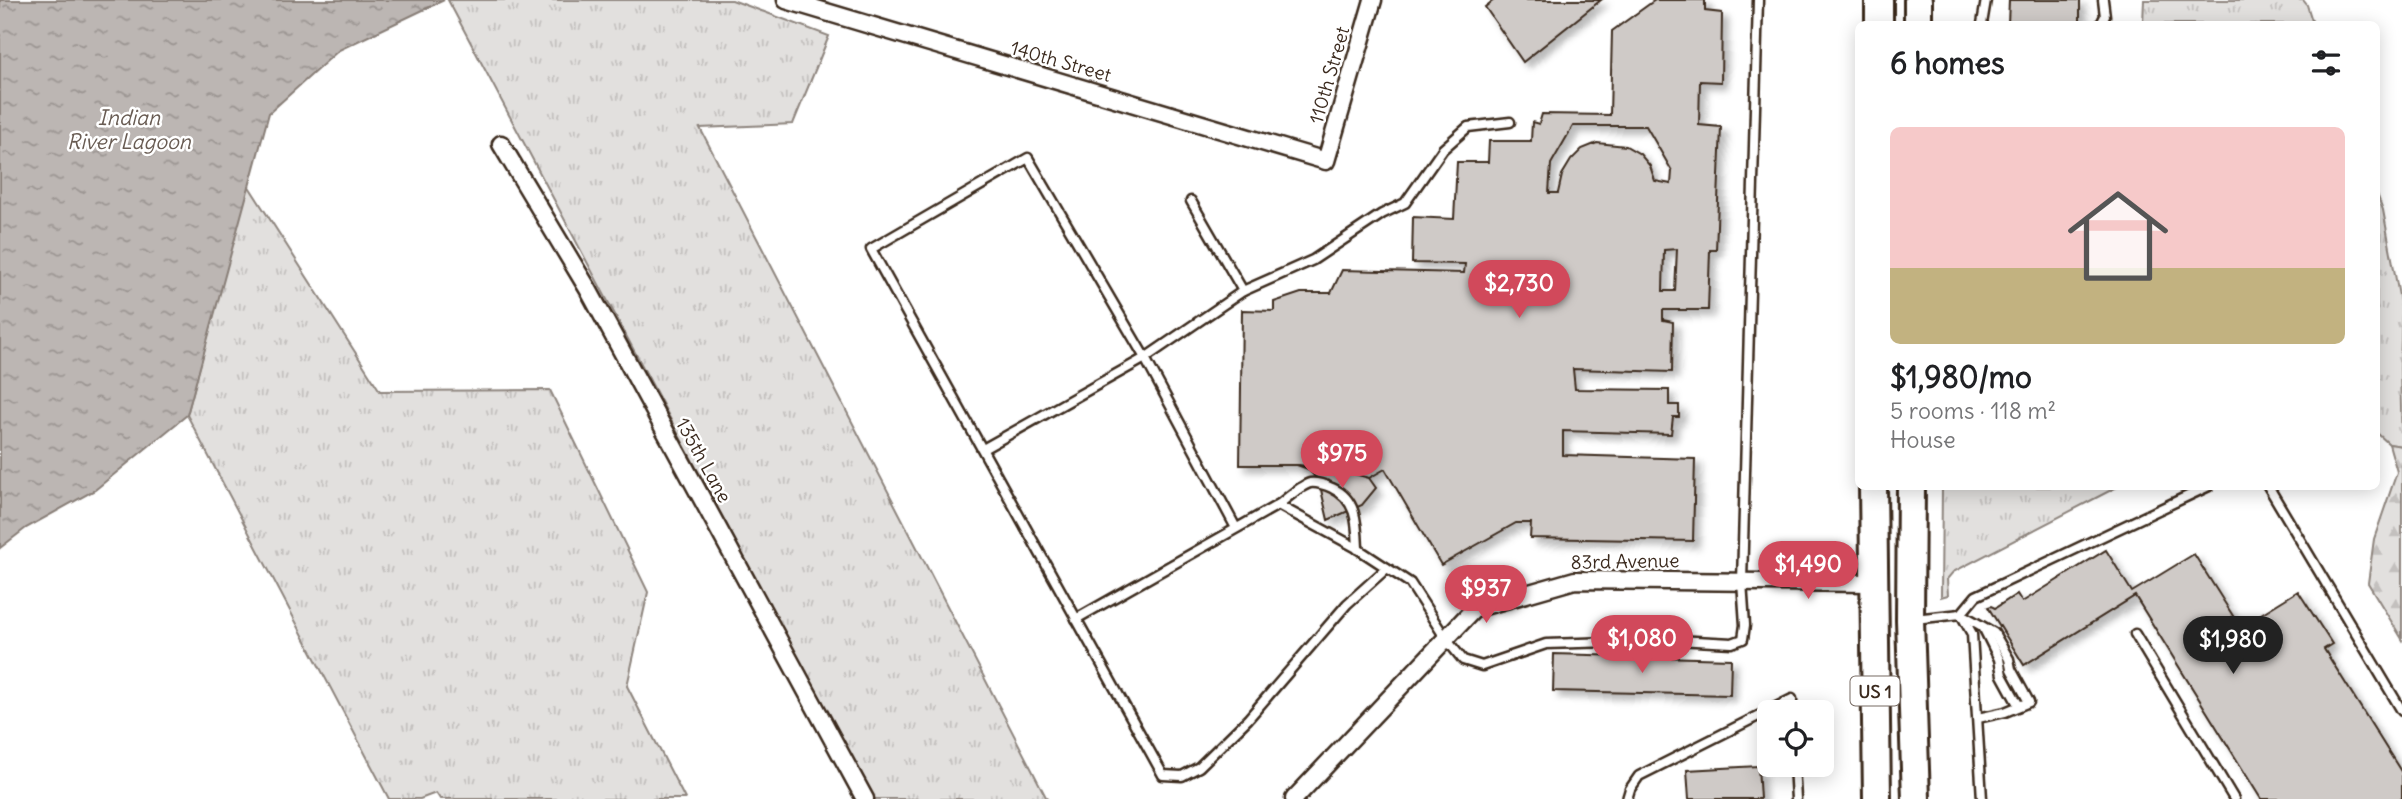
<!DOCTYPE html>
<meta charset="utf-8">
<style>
body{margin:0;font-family:Delius,sans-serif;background:#f2f2f2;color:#202124;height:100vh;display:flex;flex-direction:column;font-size:26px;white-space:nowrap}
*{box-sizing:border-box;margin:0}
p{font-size:23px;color:#757577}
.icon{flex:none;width:38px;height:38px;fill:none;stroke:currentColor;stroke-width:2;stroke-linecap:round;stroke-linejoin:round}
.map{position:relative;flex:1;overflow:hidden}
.panel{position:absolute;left:1855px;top:21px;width:525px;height:469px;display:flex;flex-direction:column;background:#fff;border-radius:10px;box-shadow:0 4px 18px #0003}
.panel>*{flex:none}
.fabs{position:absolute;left:1757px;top:700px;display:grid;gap:14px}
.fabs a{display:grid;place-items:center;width:77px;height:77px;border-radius:10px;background:#fff;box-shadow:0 4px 18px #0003;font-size:35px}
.price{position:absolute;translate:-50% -60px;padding:0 16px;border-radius:24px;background:#d1495b;color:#fff;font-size:23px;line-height:46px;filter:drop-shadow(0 2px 4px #0008)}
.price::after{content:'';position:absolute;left:50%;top:42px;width:21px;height:16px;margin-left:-10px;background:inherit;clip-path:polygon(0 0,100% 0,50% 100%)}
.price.active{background:#222;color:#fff}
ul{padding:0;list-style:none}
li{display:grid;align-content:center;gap:14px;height:371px;padding:0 35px}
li+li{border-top:2px solid #e0e0e0}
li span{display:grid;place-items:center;height:217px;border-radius:10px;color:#555}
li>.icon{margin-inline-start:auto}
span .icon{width:126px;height:126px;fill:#fffc;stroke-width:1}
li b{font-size:30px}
h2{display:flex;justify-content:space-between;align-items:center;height:84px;padding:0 35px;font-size:30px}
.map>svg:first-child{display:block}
.grass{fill:url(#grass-tufts);stroke:#8e857e;stroke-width:2}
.forest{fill:url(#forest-firs);stroke:#8e857e;stroke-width:2}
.water{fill:url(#water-ripples);stroke:#887e77;stroke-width:2}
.building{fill:#cfcac7;stroke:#3b2a1e;stroke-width:2;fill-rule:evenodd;filter:url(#shadow)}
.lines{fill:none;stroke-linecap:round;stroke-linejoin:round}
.lane-casing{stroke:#3b2a1e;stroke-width:13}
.street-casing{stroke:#3b2a1e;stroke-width:21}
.primary-casing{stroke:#3b2a1e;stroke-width:32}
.lane{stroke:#fff;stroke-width:8}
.street{stroke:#fff;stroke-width:16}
.primary{stroke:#fff;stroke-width:26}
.labels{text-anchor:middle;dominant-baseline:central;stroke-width:5;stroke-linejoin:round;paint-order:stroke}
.shield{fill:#fff;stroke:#766a62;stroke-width:2}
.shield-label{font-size:18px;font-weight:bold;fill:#3b2a1e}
.street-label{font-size:19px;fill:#3b2a1e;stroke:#fff}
.water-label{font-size:21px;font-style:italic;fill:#685b52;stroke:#fff}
</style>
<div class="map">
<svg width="2402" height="799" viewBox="0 0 2402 799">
<defs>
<pattern id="grass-tufts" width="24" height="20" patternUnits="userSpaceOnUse" patternTransform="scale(1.75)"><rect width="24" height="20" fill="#e2e0de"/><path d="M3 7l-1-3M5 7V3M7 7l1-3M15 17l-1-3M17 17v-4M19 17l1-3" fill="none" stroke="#c3c0be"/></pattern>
<pattern id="forest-firs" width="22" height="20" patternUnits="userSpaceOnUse" patternTransform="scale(1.75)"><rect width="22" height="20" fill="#e2e0de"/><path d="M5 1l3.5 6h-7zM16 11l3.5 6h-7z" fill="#c3c0be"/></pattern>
<pattern id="water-ripples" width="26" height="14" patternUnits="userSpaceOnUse" patternTransform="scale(1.75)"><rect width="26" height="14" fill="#bcb6b3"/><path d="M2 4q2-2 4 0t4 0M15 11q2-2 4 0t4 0" fill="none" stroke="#9a9491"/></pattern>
<filter id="shadow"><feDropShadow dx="6" dy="6" stdDeviation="3.5" flood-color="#0004"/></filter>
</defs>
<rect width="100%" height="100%" fill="#fff"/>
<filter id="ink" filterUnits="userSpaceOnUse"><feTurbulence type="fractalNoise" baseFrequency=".0143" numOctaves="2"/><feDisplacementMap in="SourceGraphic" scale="14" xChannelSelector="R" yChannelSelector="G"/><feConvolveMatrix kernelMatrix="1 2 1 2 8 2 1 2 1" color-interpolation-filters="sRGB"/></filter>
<g filter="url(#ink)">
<g class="grass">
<path d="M448 0H732L829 36 793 124 700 128 1047 799H872Z"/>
<path d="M2144 0H2303L2307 5 2313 24H2143Z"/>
<path d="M248 185 380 391 550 390 648 592 627 686 685 799H440L436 793 420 799H389L187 415Z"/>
<path d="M2376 191 2383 210 2402 312 2400 369 2402 446 2389 444 2377 433Z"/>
<path d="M1942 487V486L2117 487 1953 572 1947 579 1948 595 1941 597Z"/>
</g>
<path class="forest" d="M2389 444 2402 446V639L2368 583 2374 539 2397 472Z"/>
<path class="water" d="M0 0H444L339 50 269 113 187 415 95 490 26 528 0 548Z"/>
<g class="building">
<path d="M1494 0H1601L1523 62 1485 7Z"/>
<path d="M1655 0H1705V11L1722 13 1721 82 1700 81 1699 125 1721 127 1716 250H1710L1708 310H1663V320L1673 322 1672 372 1573 369 1575 389 1669 390V405H1679V417H1673L1671 434 1563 431V455L1695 459 1693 541 1530 538 1531 523H1516L1441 565 1385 469 1369 478 1344 471 1297 465H1240L1242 310 1274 311V302L1301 293H1331L1342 270 1464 273 1465 264 1412 263 1413 217 1454 219 1457 162H1488L1489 141H1531L1532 122 1539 124 1542 114 1610 115 1612 31ZM1573 126H1646L1672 171 1671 184 1655 181 1650 166 1640 154 1626 146 1597 143 1582 149 1571 160 1562 175 1558 193H1549L1551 164ZM1677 249 1675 291H1663L1664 250Z"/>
<path d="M2009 0H2080V24H2008Z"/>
<path d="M1297 465 1344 471 1369 478 1376 488 1362 505 1328 520 1319 481 1308 469Z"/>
<path d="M2106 550 2132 592 2194 554 2240 627 2298 591 2332 644 2324 649 2402 773V799H2261L2135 596 2024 665 1988 607 1991 606 1995 608 2017 594 2022 602Z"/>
<path d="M1554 654 1731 659 1730 695 1553 691Z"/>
<path d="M1758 766 1760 799H1689L1687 770Z"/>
</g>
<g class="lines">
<defs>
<g id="lane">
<path d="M1982 24 1986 0"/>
<path d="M2101 24 2105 16 2103 0"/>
<path d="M1191 201 1243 291"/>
<path d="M983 449 1145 358 1243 291 1313 260 1382 214 1405 203 1443 149 1468 127 1510 122"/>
<path d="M2268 486 2402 711"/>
<path d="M1278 505 1355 547 1410 583 1446 639 1463 660 1482 666 1546 644 1677 640 1732 643 1743 639 1745 625 1742 582 1758 0"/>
<path d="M1236 528 1145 358 1028 158 871 249 1163 775 1182 776 1199 767 1248 719 1347 604 1387 568"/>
<path d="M1076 619 1278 505C1286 499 1300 486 1310 483 1316 482 1326 485 1332 488 1357 499 1357 524 1358 549"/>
<path d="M1914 619 1961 614 1972 634 1982 799"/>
<path d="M1984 629 1999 659 2002 675 2019 706"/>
<path d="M2135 634 2234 799"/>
<path d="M1978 718 2005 712 2029 702 2011 669 2009 659 1994 633 1961 614 1976 596 2209 486"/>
<path d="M1794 765 1796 799"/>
<path d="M1627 799 1630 789 1639 776 1792 699V712"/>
</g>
<g id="street">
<path d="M786 0 1326 161 1373 0"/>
<path d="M501 144 588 289 865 799"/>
<path d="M1294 799 1474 609 1575 580 1874 583"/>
</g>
<g id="primary">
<path d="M1879 24V0"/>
<path d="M1918 24V0"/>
<path d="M1873 486 1877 799"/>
<path d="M1911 486 1910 620 1916 799"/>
</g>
</defs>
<use href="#lane" class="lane-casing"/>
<use href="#street" class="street-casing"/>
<use href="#primary" class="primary-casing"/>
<use href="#lane" class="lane"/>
<use href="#street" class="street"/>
<use href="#primary" class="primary"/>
</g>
</g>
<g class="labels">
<rect class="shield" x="1850.5" y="676.5" width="49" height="29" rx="5"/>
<g class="shield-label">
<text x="1875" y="691">US 1</text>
</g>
<g class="street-label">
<text transform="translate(1061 61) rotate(16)">140th Street</text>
<text transform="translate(1329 75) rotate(-74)">110th Street</text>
<text transform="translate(704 460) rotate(61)">135th Lane</text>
<text transform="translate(1625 561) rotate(-1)">83rd Avenue</text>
</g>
<g class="water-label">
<text x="129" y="117">Indian<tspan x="129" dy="24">River Lagoon</tspan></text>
</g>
</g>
</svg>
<div class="fabs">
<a><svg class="icon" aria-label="locate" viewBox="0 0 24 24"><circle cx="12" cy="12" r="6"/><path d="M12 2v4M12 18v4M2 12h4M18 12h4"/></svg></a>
</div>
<b class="price" style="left:1519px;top:320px">$2,730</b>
<b class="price" style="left:1342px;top:490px">$975</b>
<b class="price" style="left:1808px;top:601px">$1,490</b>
<b class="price" style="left:1486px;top:625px">$937</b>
<b class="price" style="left:1642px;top:675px">$1,080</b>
<b class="price active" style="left:2233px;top:676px">$1,980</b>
<section class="panel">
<h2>6 homes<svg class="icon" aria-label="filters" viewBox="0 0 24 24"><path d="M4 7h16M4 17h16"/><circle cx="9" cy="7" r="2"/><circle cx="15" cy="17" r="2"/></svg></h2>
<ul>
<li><span style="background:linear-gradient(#f6c9c9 65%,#c2b280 0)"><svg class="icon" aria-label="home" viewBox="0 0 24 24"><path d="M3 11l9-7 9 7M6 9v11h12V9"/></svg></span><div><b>$1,980/mo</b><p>5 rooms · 118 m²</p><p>House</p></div></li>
</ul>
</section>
</div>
